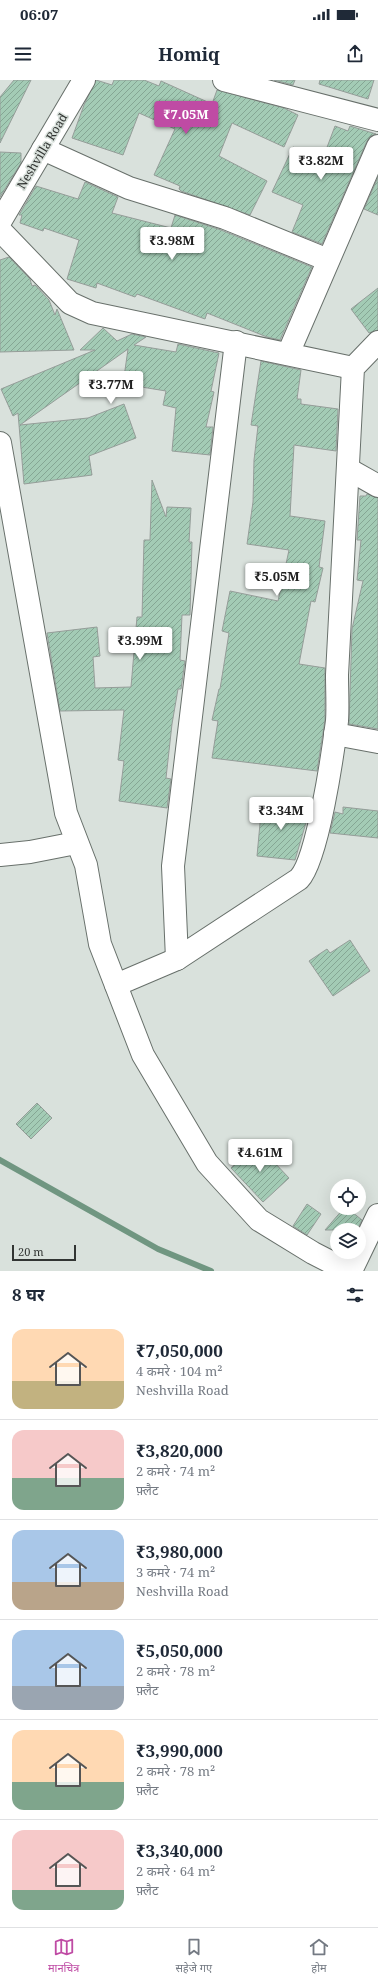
<!DOCTYPE html>
<html lang="hi">
<meta charset="utf-8">
<style>
body{margin:0;font-family:"Noto Serif","Noto Sans Devanagari",serif;background:#f2f2f3;color:#1f2937;height:100vh;display:flex;flex-direction:column;font-size:15px;white-space:nowrap}
*{box-sizing:border-box;margin:0}
p{font-size:13px;color:#747a83}
.icon{flex:none;width:22px;height:22px;fill:none;stroke:currentColor;stroke-width:2;stroke-linecap:round;stroke-linejoin:round}
.map{position:relative;height:1191px;overflow:hidden}
.drawer{display:flex;flex-direction:column;background:#fff;flex:1}
.drawer>*{flex:none}
.buttons{position:absolute;left:330px;top:1099px;display:grid;gap:8px}
.buttons a{display:grid;place-items:center;width:36px;height:36px;border-radius:50%;background:#fff;box-shadow:0 4px 16px #0002;font-size:20px}
.scale{position:absolute;left:12px;bottom:10px;width:64px;box-sizing:border-box;padding-left:4px;border:2px solid #323533;border-top:0;font-size:11px;line-height:14px;white-space:nowrap;color:#323533;-webkit-text-stroke:3px #d9e1dc;paint-order:stroke}
.price{position:absolute;translate:-50% -34px;padding:0 9px;border-radius:4px;background:#fff;color:#222;font-size:13px;line-height:26px;filter:drop-shadow(0 1px 2px #0008)}
.price::after{content:'';position:absolute;left:50%;top:24px;width:12px;height:9px;margin-left:-6px;background:inherit;clip-path:polygon(0 0,100% 0,50% 100%)}
.price.on{background:#bf4ba4;color:#fff}
ul{padding:0;list-style:none}
li{display:flex;align-items:center;gap:12px;height:100px;padding:0 12px}
li+li{border-top:1px solid #e0e1e3}
li span{display:grid;place-items:center;flex:none;width:112px;height:80px;border-radius:12px;color:#555}
li>.icon{margin-inline-start:auto}
span .icon{width:48px;height:48px;fill:#fffc;stroke-width:1}
li b{font-size:17px}
h2{display:flex;justify-content:space-between;align-items:center;height:48px;padding:0 12px;font-size:17px}
.status{display:flex;justify-content:space-between;align-items:center;height:28px;padding:0 20px;background:#fff;direction:ltr}
.status svg{height:11px;fill:currentColor}
header{display:flex;justify-content:space-between;align-items:center;height:52px;padding:0 12px;background:#fff;font-size:18px;font-weight:700}
.tab-bar{display:flex;justify-content:space-around;align-items:center;height:56px;border-top:1px solid #e0e1e3;background:#fff;font-size:11px;color:#747a83}
.tab-bar a{display:grid;justify-items:center;gap:2px}
.tab-bar .on{color:#bf4ba4}
.map>svg:first-child{display:block}
.lines{fill:none;stroke-linecap:round;stroke-linejoin:round}
.stream{stroke:#709681;stroke-width:6}
.building{fill:url(#building-hatch);stroke:#959d99}
.street-casing{stroke:#68706b;stroke-width:24}
.secondary-casing{stroke:#68706b;stroke-width:24}
.street{stroke:#fff;stroke-width:22}
.secondary{stroke:#fff;stroke-width:22}
.labels{text-anchor:middle;dominant-baseline:central;stroke-width:3;stroke-linejoin:round;paint-order:stroke}
.street-label{font-size:12px;fill:#323533;stroke:#d9e1dc}
</style>
<div class="status"><b>06:07</b><svg viewBox="0 0 49 12"><path d="M0 12V9h3v3zM5 12V6h3v6zM10 12V3h3v9zM15 12V0h3v12zM26 1h20v11H26zM47 4h2v5h-2z"/></svg></div>
<header><svg class="icon" aria-label="menu" viewBox="0 0 24 24"><path d="M4 6h16M4 12h16M4 18h16"/></svg>Homiq<svg class="icon" aria-label="share" viewBox="0 0 24 24"><path d="M12 15V3M7 8l5-5 5 5M5 13v7h14v-7"/></svg></header>
<div class="map">
<svg width="378" height="1191" viewBox="0 0 378 1191">
<defs>
<pattern id="building-hatch" width="6" height="6" patternUnits="userSpaceOnUse"><rect width="6" height="6" fill="#a3cbb5"/><path d="M-1 1l2-2M0 6l6-6M5 7l2-2" fill="none" stroke="#85a694"/></pattern>
</defs>
<rect width="100%" height="100%" fill="#d9e1dc"/>
<g class="lines">
<path class="stream" d="M0 1080 158 1169 211 1191"/>
</g>
<g class="building">
<path d="M14 0H31L0 63V17Z"/>
<path d="M96 0 112 5 114 0H144L159 6 161 1 212 24 217 10 284 28 298 35 284 67 232 43 219 76 267 101 250 135 181 111 179 109 180 106 154 95 175 49 139 33 123 75 72 58 84 25Z"/>
<path d="M274 0H295L293 5Z"/>
<path d="M320 0H374L368 19 319 4Z"/>
<path d="M335 46 348 51 350 46 376 54 371 56 367 61 322 164 292 152 303 125 272 112 293 67 323 78Z"/>
<path d="M0 72 21 73V83L0 117Z"/>
<path d="M378 97V135L364 129Z"/>
<path d="M85 102 118 117 112 133 171 148 175 135 221 150 312 187 280 260 267 257 207 233 205 239 137 214 135 217 97 203 96 208 67 199 79 160 44 148 43 151 20 143 22 135H19L36 106 78 119Z"/>
<path d="M9 177 30 199 32 206 35 205 49 220 55 235 57 229 74 270 0 272V180Z"/>
<path d="M378 208V250L369 253 351 229Z"/>
<path d="M103 248 117 261 132 254 146 257 134 265 176 272 178 264 219 273 211 311 214 312 206 347H213L210 375 172 371 176 328 163 325 166 311 123 304 128 269 20 345 88 338 124 324 136 358 89 376 92 395 24 404 18 333 13 336 1 309 95 270H80Z"/>
<path d="M261 281 301 290 297 319H301V324L338 329 336 371 294 365 290 436 325 441 319 487 323 488 315 522 311 521 299 584 325 588V640L317 691 212 678 218 641 212 640 219 609H220L229 553 222 551 230 511 278 521 289 470 247 464 253 422 254 380 258 346 251 345Z"/>
<path d="M152 400 166 437 167 427 191 428 189 462H192L190 535H182L180 580 185 581 181 609H178L172 644 166 698 171 699 167 728 119 721 124 681 118 680 124 630 60 631 47 553 97 547 100 576 93 577 95 608 131 607 137 537H142L144 460H150Z"/>
<path d="M367 414 378 418V649L349 644 352 549 363 501 357 500 361 460H357L360 416H366Z"/>
<path d="M262 722 310 729 295 780 257 776Z"/>
<path d="M343 727 378 731V758L330 753 335 732 343 734Z"/>
<path d="M350 860 370 891 333 916 309 881 327 869 330 873Z"/>
<path d="M37 1023 52 1038 31 1059 16 1044Z"/>
<path d="M257 1064 289 1098 263 1122 231 1088Z"/>
<path d="M307 1124 321 1134 307 1155 293 1146Z"/>
<path d="M344 1128H347L362 1140 357 1150H325Z"/>
</g>
<g class="lines">
<defs>
<g id="street">
<path d="M224 0 378 40"/>
<path d="M43 69 129 108 225 138 328 180"/>
<path d="M0 150 70 223 92 233 353 288"/>
<path d="M288 274 378 66"/>
<path d="M348 389 378 406"/>
<path d="M335 654 378 662"/>
<path d="M0 775 30 772 76 763"/>
<path d="M177 879 173 786 236 262"/>
<path d="M116 905 177 879 299 799C318 779 333 672 337 641 338 626 337 610 337 595L353 288 378 262"/>
<path d="M351 1191 378 1135"/>
</g>
<g id="secondary">
<path d="M0 142 84 0"/>
<path d="M0 363 66 733 86 785 100 864 143 975 207 1083 259 1140 313 1173 348 1191"/>
</g>
</defs>
<use href="#street" class="street-casing"/>
<use href="#secondary" class="secondary-casing"/>
<use href="#street" class="street"/>
<use href="#secondary" class="secondary"/>
</g>
<g class="labels">
<g class="street-label">
<text transform="translate(42 71) rotate(-59)">Neshvilla Road</text>
</g>
</g>
</svg>
<div class="buttons">
<a><svg class="icon" aria-label="locate" viewBox="0 0 24 24"><circle cx="12" cy="12" r="6"/><path d="M12 2v4M12 18v4M2 12h4M18 12h4"/></svg></a>
<a><svg class="icon" aria-label="layers" viewBox="0 0 24 24"><path d="M12 4l9 5-9 5-9-5zM3 14l9 5 9-5"/></svg></a>
</div>
<div class="scale">20 m</div>
<b class="price on" style="left:186px;top:55px">₹7.05M</b>
<b class="price" style="left:321px;top:101px">₹3.82M</b>
<b class="price" style="left:172px;top:181px">₹3.98M</b>
<b class="price" style="left:111px;top:325px">₹3.77M</b>
<b class="price" style="left:277px;top:517px">₹5.05M</b>
<b class="price" style="left:140px;top:581px">₹3.99M</b>
<b class="price" style="left:281px;top:751px">₹3.34M</b>
<b class="price" style="left:260px;top:1093px">₹4.61M</b>
</div>
<section class="drawer">
<h2>8 घर<svg class="icon" aria-label="filters" viewBox="0 0 24 24"><path d="M4 7h16M4 17h16"/><circle cx="9" cy="7" r="2"/><circle cx="15" cy="17" r="2"/></svg></h2>
<ul>
<li><span style="background:linear-gradient(#ffd9b3 65%,#c2b280 0)"><svg class="icon" aria-label="home" viewBox="0 0 24 24"><path d="M3 11l9-7 9 7M6 9v11h12V9"/></svg></span><div><b>₹7,050,000</b><p>4 कमरे · 104 m²</p><p>Neshvilla Road</p></div></li>
<li><span style="background:linear-gradient(#f6c9c9 60%,#7fa58c 0)"><svg class="icon" aria-label="home" viewBox="0 0 24 24"><path d="M3 11l9-7 9 7M6 9v11h12V9"/></svg></span><div><b>₹3,820,000</b><p>2 कमरे · 74 m²</p><p>फ़्लैट</p></div></li>
<li><span style="background:linear-gradient(#a9c7e8 65%,#b9a48a 0)"><svg class="icon" aria-label="home" viewBox="0 0 24 24"><path d="M3 11l9-7 9 7M6 9v11h12V9"/></svg></span><div><b>₹3,980,000</b><p>3 कमरे · 74 m²</p><p>Neshvilla Road</p></div></li>
<li><span style="background:linear-gradient(#a9c7e8 70%,#9aa5b1 0)"><svg class="icon" aria-label="home" viewBox="0 0 24 24"><path d="M3 11l9-7 9 7M6 9v11h12V9"/></svg></span><div><b>₹5,050,000</b><p>2 कमरे · 78 m²</p><p>फ़्लैट</p></div></li>
<li><span style="background:linear-gradient(#ffd9b3 65%,#7fa58c 0)"><svg class="icon" aria-label="home" viewBox="0 0 24 24"><path d="M3 11l9-7 9 7M6 9v11h12V9"/></svg></span><div><b>₹3,990,000</b><p>2 कमरे · 78 m²</p><p>फ़्लैट</p></div></li>
<li><span style="background:linear-gradient(#f6c9c9 75%,#7fa58c 0)"><svg class="icon" aria-label="home" viewBox="0 0 24 24"><path d="M3 11l9-7 9 7M6 9v11h12V9"/></svg></span><div><b>₹3,340,000</b><p>2 कमरे · 64 m²</p><p>फ़्लैट</p></div></li>
</ul>
</section>
<nav class="tab-bar">
<a class="on"><svg class="icon" aria-label="map" viewBox="0 0 24 24"><path d="M3 6l6-2 6 2 6-2v14l-6 2-6-2-6 2zM9 4v14M15 6v14"/></svg>मानचित्र</a>
<a><svg class="icon" aria-label="saved" viewBox="0 0 24 24"><path d="M7 4h10v16l-5-4-5 4z"/></svg>सहेजे गए</a>
<a><svg class="icon" aria-label="home" viewBox="0 0 24 24"><path d="M3 11l9-7 9 7M6 9v11h12V9"/></svg>होम</a>
</nav>
